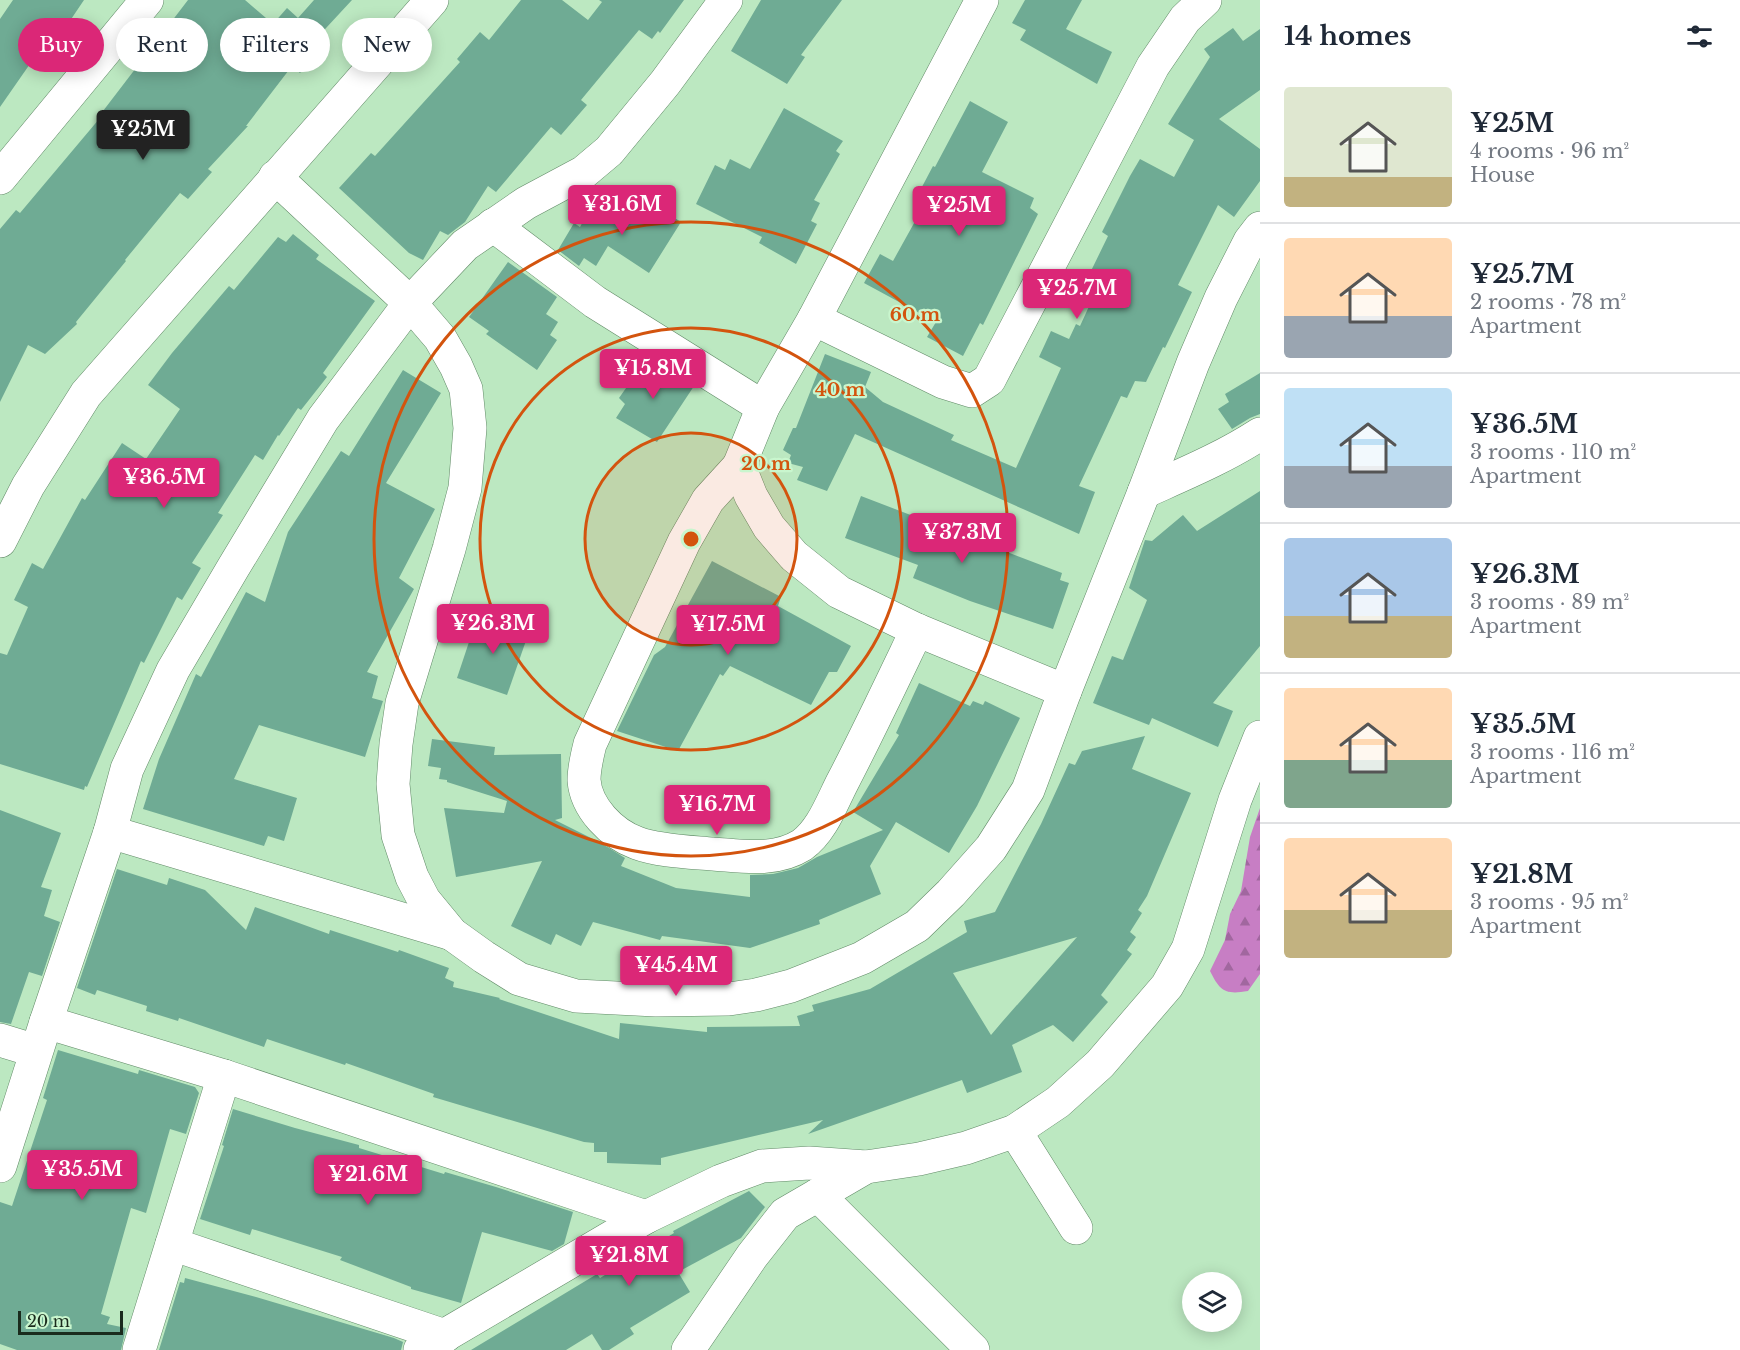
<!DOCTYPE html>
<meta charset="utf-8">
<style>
body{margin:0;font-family:"Libre Baskerville",serif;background:#f2f2f3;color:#1f2937;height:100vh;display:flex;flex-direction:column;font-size:22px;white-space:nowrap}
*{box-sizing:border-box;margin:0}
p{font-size:20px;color:#747a83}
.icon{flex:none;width:33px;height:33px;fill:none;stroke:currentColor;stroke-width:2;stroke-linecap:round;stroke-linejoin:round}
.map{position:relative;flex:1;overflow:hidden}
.details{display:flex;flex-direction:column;background:#fff;width:480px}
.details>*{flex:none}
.banner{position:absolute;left:18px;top:18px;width:570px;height:54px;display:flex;gap:12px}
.tools{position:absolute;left:1182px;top:1272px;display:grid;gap:12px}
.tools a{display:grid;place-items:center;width:60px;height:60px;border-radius:50%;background:#fff;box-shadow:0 3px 15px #0003;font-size:30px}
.scale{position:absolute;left:18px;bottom:15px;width:105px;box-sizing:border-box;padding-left:6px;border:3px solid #1a2b1d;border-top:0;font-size:16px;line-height:21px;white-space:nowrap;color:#1a2b1d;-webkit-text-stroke:4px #c9f6ce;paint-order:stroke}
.price{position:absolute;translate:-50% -51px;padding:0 14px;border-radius:6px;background:#db2777;color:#fff;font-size:20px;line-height:39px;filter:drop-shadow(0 2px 3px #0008)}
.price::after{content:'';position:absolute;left:50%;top:36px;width:18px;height:14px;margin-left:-9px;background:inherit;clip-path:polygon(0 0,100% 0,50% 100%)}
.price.selected{background:#222;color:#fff}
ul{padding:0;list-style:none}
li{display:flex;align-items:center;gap:18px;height:150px;padding:0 24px}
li+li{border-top:2px solid #e0e1e3}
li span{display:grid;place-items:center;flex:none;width:168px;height:120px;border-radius:6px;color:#555}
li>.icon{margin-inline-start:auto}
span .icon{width:72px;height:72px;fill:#fffc;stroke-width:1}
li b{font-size:26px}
h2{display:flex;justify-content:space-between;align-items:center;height:72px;padding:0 24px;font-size:26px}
.tag{padding:0 21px;border-radius:27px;background:#fff;box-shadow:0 3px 15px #0003;font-size:21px;line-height:54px}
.tag.selected{background:#db2777;color:#fff}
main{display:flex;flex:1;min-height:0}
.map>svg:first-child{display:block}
.forest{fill:url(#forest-firs)}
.building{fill:#6fab94;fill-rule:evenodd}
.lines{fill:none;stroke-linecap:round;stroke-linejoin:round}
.minor-casing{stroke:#618a67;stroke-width:34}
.tertiary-casing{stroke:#618a67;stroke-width:34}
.minor{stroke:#fff;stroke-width:33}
.tertiary{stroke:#fff;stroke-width:33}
.ring{fill:none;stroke:#d3540e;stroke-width:3}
.centre{fill:#d3540e;stroke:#c9f6ce;stroke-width:3}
.ring-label{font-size:18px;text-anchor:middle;font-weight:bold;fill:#d3540e;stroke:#c9f6ce;stroke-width:4.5;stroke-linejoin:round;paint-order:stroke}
</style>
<main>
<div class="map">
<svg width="1260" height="1350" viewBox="0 0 1260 1350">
<defs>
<pattern id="forest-firs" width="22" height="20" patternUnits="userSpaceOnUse" patternTransform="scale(1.5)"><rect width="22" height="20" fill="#c77ec4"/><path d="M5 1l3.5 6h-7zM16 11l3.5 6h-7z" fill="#a1679f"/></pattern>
</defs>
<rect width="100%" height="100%" fill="#bce8c1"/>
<path class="forest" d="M1260 808V974L1248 991C1225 995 1220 991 1210 971L1225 940 1230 914 1241 891 1250 837Z"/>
<g class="building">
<path d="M13 0H84L55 43 48 38 0 107V19Z"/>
<path d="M188 0H245L273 24 287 8 298 18 314 0H352L314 41 322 47 300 73 292 66 246 126H248L208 169 212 172 188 199 180 193 125 260 126 261 76 322 77 324 45 354 28 345 0 402V229L16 210 20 213 105 112 103 111Z"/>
<path d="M521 0H562L588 20 602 2 599 0H684L660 33 658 31 652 39 639 30 581 100 587 105 561 135 551 127 496 192 488 186 465 222 448 235 440 231 423 260 409 253 339 188 371 153 375 156 460 62 457 59 480 32 489 40Z"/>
<path d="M761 0H842L801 55 805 57 787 84 731 51Z"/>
<path d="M1025 0H1082L1066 29 1112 52 1097 84 1020 40 1026 30 1012 23Z"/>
<path d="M1233 28 1243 41 1260 29V90L1219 119 1260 149V181L1234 217 1218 205 1178 285 1192 292 1165 348 1163 347 1146 382 1135 381 1127 398 1121 396 1079 486 1095 492 1079 534 855 434 827 491 797 480 803 467 788 463 791 455 783 450 793 428H796L825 354 871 372 865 387 883 402 954 435 951 440 1016 468 1061 368 1039 357 1051 331 1069 339 1076 324 1080 326 1103 276 1091 271 1108 236 1102 232 1130 176 1140 159 1174 177 1194 140 1168 124 1210 57 1204 49Z"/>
<path d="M970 101 1008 122 982 172 1034 198 1030 208 1038 214 983 325 980 323 963 356 927 337 936 322 864 283 880 254 893 261 923 207 914 202 933 166 935 167Z"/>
<path d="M784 108 843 141 836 151 840 154 814 200 820 203 811 221 817 224 796 264 759 243 762 237 696 204 715 165 725 170 730 159 750 169Z"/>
<path d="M647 200 681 222 649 273 608 246 596 266 584 258 579 266 558 250 574 223 580 227 586 216 593 220 604 203 633 221Z"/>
<path d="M293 234 319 255 316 259 375 301 323 373 327 377 301 410 298 408 279 436 278 435 263 460 255 455 218 513 223 515 192 563 201 568 182 600 177 597 144 663 141 661 87 787 85 786 84 790 0 764V653L7 655 28 607 14 600 32 563 43 569 82 498 85 500 122 443 146 459 180 409 148 385 172 353 229 286 234 290 278 237 286 242Z"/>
<path d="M508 262 557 297 546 314 558 322 550 335 557 340 537 370 486 334 489 331 469 317Z"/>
<path d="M655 362 694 386 657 442 616 418 625 404 619 398 643 364Z"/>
<path d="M403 370 441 393 386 483 435 509 399 578 414 589 367 672 378 676 372 698 383 701 365 757 259 725 234 779 297 798 284 841 268 836 264 846 143 809 159 759 196 674 201 677 246 592 265 602 288 532 341 451 349 456Z"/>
<path d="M1260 373V414L1250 418 1232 429 1218 409 1229 402 1225 394Z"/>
<path d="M1260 491V646L1213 703 1233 711 1218 747 1152 718 1149 725 1093 703 1112 656 1123 660 1147 600 1129 588 1145 540 1152 541 1183 515 1197 531Z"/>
<path d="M861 496 1062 573 1060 580 1069 583 1053 629 970 601 913 578 918 565 845 538Z"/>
<path d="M712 561 781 597 778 606 851 646 837 672H829L811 705 730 666 723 676 720 674 678 751 617 731 654 655 665 647Z"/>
<path d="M478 615 529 632 507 695 457 678Z"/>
<path d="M919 683 970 706 973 701 983 705 985 701 1020 718 977 806 949 853 896 822 870 866 881 894 819 920 820 924 750 948 662 936 660 940 593 922 581 946 556 934 551 945 511 926 542 861 456 877 444 808 504 813 507 801 447 782V780L439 779 441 768 428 766 432 739 495 747 494 755 561 754 562 818 555 820 601 843 625 858 621 866 676 888 750 897V875L773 874 798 868 817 857 883 830 853 812 899 735 896 733Z"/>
<path d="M1145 736 1132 769 1191 793 1147 896 1138 910 1142 913 1130 932 1136 937 1127 950 1132 954 1101 995 1108 1002 1073 1042 1053 1025 1012 1045 1022 1072 967 1093 962 1080 808 1134 823 1120 661 1158V1165L607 1163V1152H594V1143L584 1142 433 1097 434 1094 346 1063 345 1065 267 1039 264 1047 179 1018 178 1021 146 1011 147 1006 97 990 95 995 77 988 117 869 167 885 169 878 205 890 246 930 255 907 329 934 330 930 398 952 399 950 449 968 445 978 454 982 453 987 500 998 499 999 619 1039 620 1023 707 1032V1027L800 1026 797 1016 814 1011 812 1005 870 989 967 932 964 921 995 912 1041 824 1069 763 1075 765 1082 751ZM1077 937 1002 1022 991 1035 953 973Z"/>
<path d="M0 810 61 833 41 887 52 890 44 916 60 922 42 976 29 972 11 1024 0 1022Z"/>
<path d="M58 1050 138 1074 139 1070 195 1087 199 1093 186 1134 170 1129 146 1213 131 1208 101 1314 110 1317 107 1324 126 1328 121 1350H17L0 1344V1202L12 1206 47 1100 43 1098Z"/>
<path d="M233 1109 295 1128 359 1145V1148L444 1174 445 1172 496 1187 573 1212 564 1244 552 1251 482 1232 461 1303 411 1289V1287L340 1260 342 1257 252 1229 250 1235 200 1219 224 1146 222 1145Z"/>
<path d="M749 1191 765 1207 741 1238 678 1272 690 1292 630 1328 634 1334 609 1350H602L592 1334 566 1350H471L597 1274 600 1278 674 1233 673 1231Z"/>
<path d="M185 1278 256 1297 394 1338 403 1342 401 1350H159L180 1282 184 1283Z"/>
</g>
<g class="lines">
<defs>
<g id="minor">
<path d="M982 0 814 319 763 407 739 466 751 496 769 527 794 556 839 592 917 630 1065 691"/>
<path d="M275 177 410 303 440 338 456 366 466 389 470 428 465 488 449 549 402 703 396 744 393 784 398 835 412 877 424 900 452 934 484 957 519 979 576 996 656 1000 729 999 756 995 791 986 862 958 917 926 951 893 991 848 1028 790 1065 691 1144 492 1193 363 1221 298 1250 241 1260 228"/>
<path d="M0 178 147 0"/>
<path d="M493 225 595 302 763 407"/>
<path d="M814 319 943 382 972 391 989 380 1153 66 1185 19 1205 0"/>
<path d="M739 466 708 500 684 542 590 744C587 756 584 768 584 780 586 808 612 834 637 843 658 851 691 852 713 854 743 856 775 862 802 845 822 831 832 802 843 781 869 731 893 680 917 630"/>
<path d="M1144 492C1184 474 1223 458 1260 434"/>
<path d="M110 832 452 934"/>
<path d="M46 1022 224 1076 646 1217"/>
<path d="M0 1040 36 1051"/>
<path d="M1015 1131 1076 1228"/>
<path d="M0 1166 46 1022 110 832 127 769 173 670 233 568 323 419 410 303 465 245 526 203 584 172 609 151 665 83 726 0"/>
<path d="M818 1195 973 1350"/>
<path d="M172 1244 445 1336"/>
<path d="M139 1350 224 1076"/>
<path d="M420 1350 646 1217 721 1181 762 1166 809 1163 866 1167"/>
<path d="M688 1350 752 1256 785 1214 866 1167 919 1159 966 1148 1015 1131 1058 1102 1100 1064 1167 986 1188 949 1235 800 1260 737"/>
</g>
<path id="tertiary" d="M0 541 28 486 86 394 432 0"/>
</defs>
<use href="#minor" class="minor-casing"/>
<use href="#tertiary" class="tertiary-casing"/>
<use href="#minor" class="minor"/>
<use href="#tertiary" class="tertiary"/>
</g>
<circle cx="691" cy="539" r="106" fill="#d3540e" fill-opacity=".12"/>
<g class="ring">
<circle cx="691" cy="539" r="106"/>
<circle cx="691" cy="539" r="211"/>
<circle cx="691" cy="539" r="317"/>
</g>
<circle cx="691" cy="539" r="9" class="centre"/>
<g class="ring-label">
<text x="915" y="321">60 m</text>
<text x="840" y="396">40 m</text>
<text x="766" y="470">20 m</text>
</g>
</svg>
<div class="tools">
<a><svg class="icon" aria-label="layers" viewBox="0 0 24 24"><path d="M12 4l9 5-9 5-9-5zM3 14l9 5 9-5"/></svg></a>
</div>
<div class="scale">20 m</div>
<b class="price selected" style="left:143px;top:161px">¥25M</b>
<b class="price" style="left:622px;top:236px">¥31.6M</b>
<b class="price" style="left:959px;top:237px">¥25M</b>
<b class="price" style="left:1077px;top:320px">¥25.7M</b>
<b class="price" style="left:653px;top:400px">¥15.8M</b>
<b class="price" style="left:164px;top:509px">¥36.5M</b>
<b class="price" style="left:962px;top:564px">¥37.3M</b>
<b class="price" style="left:493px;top:655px">¥26.3M</b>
<b class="price" style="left:728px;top:656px">¥17.5M</b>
<b class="price" style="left:717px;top:836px">¥16.7M</b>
<b class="price" style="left:676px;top:997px">¥45.4M</b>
<b class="price" style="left:82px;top:1201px">¥35.5M</b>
<b class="price" style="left:368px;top:1206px">¥21.6M</b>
<b class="price" style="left:629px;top:1287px">¥21.8M</b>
<div class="banner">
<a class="tag selected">Buy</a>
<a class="tag">Rent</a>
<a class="tag">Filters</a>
<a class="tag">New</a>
</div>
</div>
<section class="details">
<h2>14 homes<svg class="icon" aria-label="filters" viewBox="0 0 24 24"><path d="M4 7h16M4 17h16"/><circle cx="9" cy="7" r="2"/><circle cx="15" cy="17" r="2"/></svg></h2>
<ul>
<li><span style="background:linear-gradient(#dfe7d0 75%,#c2b280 0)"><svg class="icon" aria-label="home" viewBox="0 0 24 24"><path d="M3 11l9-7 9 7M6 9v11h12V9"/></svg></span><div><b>¥25M</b><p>4 rooms · 96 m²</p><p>House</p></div></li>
<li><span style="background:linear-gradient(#ffd9b3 65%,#9aa5b1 0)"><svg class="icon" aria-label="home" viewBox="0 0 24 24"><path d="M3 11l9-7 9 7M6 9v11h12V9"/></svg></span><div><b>¥25.7M</b><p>2 rooms · 78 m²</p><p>Apartment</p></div></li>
<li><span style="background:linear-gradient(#bfe0f5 65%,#9aa5b1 0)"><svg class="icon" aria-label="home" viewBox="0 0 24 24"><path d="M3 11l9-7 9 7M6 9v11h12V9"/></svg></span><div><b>¥36.5M</b><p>3 rooms · 110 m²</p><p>Apartment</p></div></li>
<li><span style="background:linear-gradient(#a9c7e8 65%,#c2b280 0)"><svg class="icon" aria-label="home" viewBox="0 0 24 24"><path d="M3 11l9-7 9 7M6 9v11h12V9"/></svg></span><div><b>¥26.3M</b><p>3 rooms · 89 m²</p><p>Apartment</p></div></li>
<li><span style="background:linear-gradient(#ffd9b3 60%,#7fa58c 0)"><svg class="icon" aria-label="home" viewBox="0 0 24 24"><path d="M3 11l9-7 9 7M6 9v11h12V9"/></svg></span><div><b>¥35.5M</b><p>3 rooms · 116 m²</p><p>Apartment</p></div></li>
<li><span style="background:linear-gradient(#ffd9b3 60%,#c2b280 0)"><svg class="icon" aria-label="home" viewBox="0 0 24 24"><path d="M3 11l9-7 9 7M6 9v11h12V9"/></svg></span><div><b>¥21.8M</b><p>3 rooms · 95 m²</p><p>Apartment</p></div></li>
</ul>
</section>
</main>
